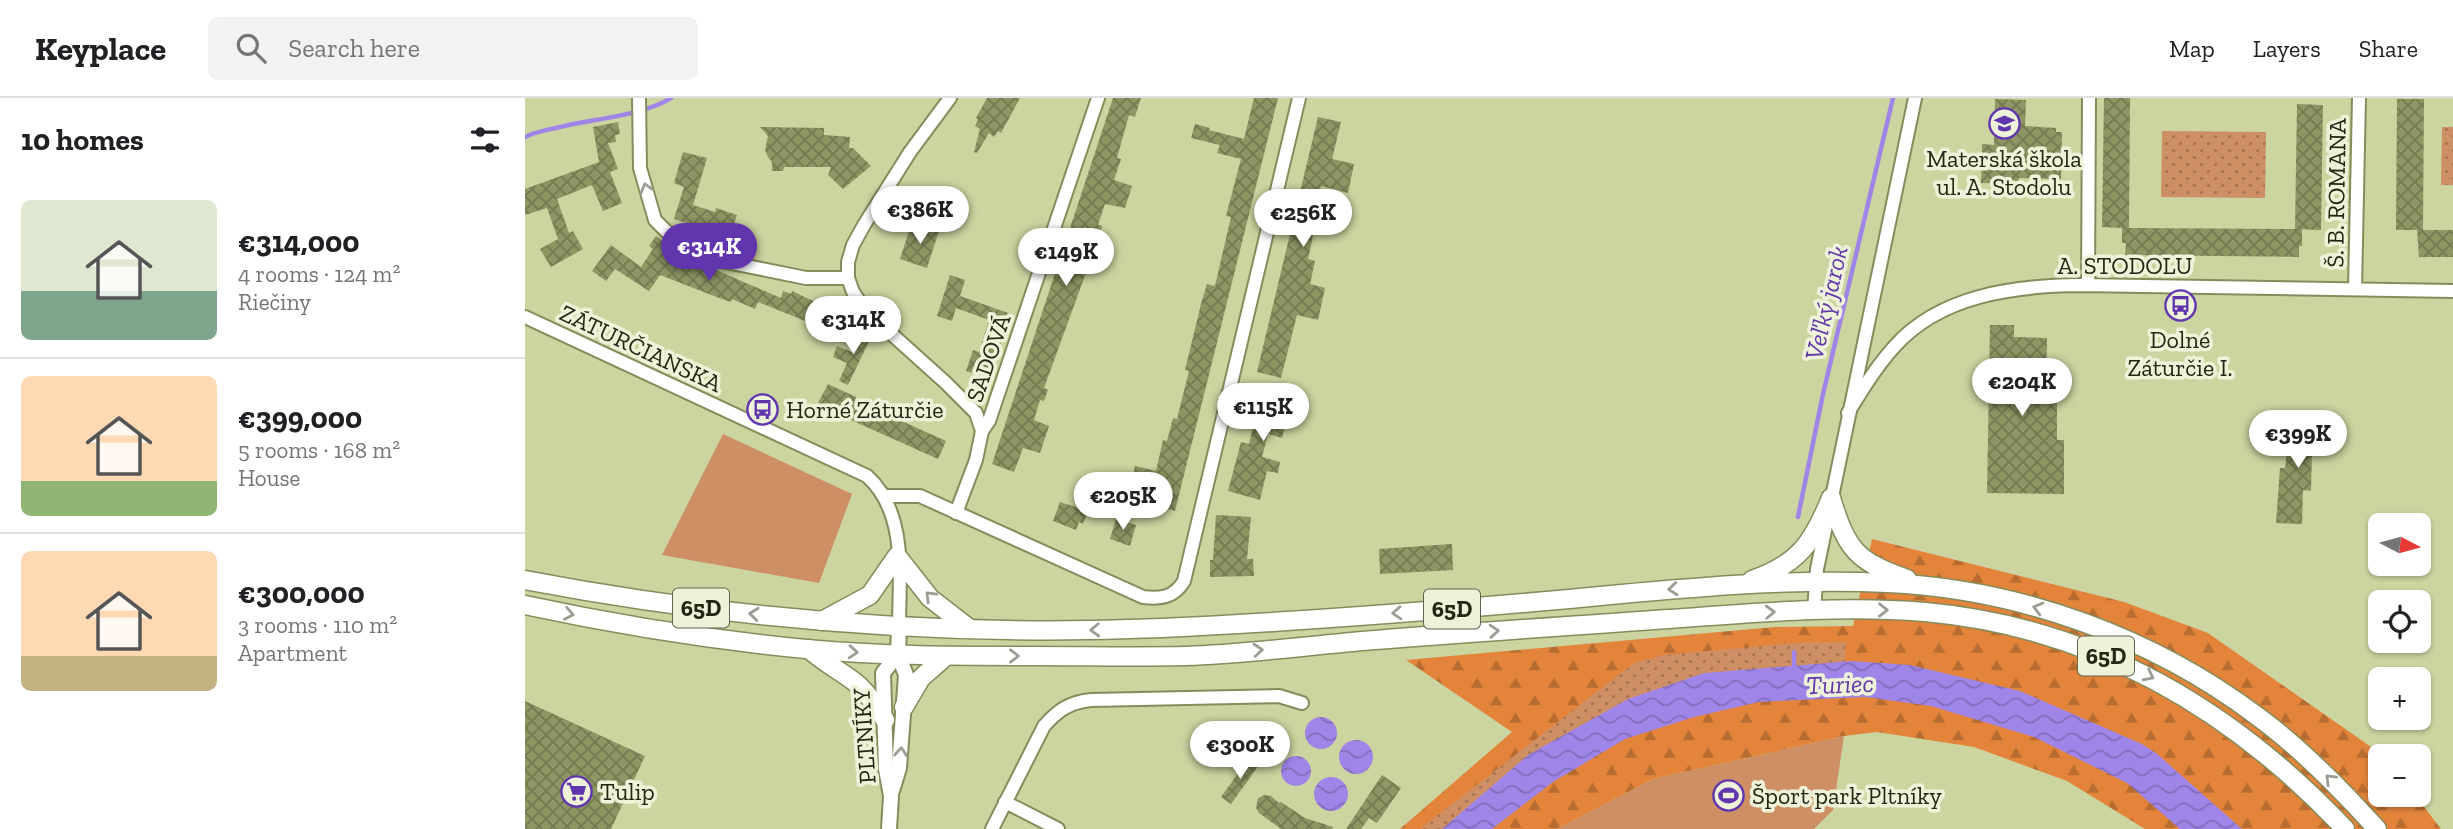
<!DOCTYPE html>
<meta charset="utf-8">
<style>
body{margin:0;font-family:"Zilla Slab",serif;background:#f2f2f2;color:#202124;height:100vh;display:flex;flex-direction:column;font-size:26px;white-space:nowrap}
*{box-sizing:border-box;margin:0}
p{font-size:23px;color:#757577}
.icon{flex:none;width:38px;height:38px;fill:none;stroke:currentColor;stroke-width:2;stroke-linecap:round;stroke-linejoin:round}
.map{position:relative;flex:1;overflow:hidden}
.sheet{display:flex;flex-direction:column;background:#fff;width:525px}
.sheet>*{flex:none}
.needle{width:46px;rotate:96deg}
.tools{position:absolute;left:1843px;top:415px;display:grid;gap:14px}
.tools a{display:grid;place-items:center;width:63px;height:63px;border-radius:10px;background:#fff;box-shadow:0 2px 5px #0004;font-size:35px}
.price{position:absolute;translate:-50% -60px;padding:0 16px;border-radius:24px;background:#fff;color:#222;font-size:23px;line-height:46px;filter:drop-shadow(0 2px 4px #0008)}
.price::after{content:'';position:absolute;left:50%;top:42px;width:21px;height:16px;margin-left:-10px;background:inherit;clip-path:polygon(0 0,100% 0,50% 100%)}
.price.current{background:#6135ad;color:#fff}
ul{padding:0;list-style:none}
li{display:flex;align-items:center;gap:21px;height:175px;padding:0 21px}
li+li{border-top:2px solid #e0e0e0}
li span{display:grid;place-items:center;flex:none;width:196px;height:140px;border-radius:10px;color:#555}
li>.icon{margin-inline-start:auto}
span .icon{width:84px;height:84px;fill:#fffc;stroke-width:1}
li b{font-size:30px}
h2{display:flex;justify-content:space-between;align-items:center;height:84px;padding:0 21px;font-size:30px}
header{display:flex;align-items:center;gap:42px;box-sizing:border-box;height:98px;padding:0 35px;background:#fff;border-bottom:2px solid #e0e0e0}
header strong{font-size:33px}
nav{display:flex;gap:38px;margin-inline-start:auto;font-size:24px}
.search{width:490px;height:63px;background:#f2f2f2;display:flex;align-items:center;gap:18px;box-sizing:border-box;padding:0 24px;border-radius:10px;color:#757577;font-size:26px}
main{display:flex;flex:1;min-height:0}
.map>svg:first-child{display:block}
.green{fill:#ce8f65}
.forest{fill:url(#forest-firs)}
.park{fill:url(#park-dots)}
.water{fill:url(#water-waves)}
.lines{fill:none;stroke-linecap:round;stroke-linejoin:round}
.stream{stroke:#a085e9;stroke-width:4.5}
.building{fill:url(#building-cross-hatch)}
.minor-casing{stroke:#858c5b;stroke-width:16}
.tertiary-casing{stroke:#858c5b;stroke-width:18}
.primary-casing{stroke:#858c5b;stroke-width:21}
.minor{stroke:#fff;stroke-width:12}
.tertiary{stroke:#fff;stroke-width:14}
.primary{stroke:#fff;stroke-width:18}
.oneway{stroke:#9c9d94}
.labels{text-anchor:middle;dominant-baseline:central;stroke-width:7;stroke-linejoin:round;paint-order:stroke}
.shield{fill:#eef2d8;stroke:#60634d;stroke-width:2}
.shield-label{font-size:23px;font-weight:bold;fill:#232612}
.poi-label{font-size:24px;fill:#232612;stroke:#eef2d8;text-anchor:start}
.street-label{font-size:24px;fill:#232612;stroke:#eef2d8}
.water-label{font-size:26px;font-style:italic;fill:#6137ab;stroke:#eef2d8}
</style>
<header>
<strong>Keyplace</strong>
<div class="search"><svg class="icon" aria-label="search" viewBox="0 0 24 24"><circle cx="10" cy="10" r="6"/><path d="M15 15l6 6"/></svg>Search here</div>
<nav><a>Map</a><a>Layers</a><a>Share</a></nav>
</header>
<main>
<section class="sheet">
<h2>10 homes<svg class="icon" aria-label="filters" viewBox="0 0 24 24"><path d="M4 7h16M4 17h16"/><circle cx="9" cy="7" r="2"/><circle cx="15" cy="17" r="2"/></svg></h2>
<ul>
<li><span style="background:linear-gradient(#dfe7d0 65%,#7fa58c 0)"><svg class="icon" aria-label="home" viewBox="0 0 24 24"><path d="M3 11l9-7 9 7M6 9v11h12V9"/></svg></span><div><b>€314,000</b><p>4 rooms · 124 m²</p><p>Riečiny</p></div></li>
<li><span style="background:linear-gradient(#ffd9b3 75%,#8fb573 0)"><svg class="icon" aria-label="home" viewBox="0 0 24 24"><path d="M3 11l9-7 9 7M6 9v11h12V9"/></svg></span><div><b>€399,000</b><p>5 rooms · 168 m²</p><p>House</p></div></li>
<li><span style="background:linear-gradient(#ffd9b3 75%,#c2b280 0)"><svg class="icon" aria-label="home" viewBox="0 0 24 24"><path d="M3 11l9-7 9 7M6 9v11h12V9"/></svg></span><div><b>€300,000</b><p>3 rooms · 110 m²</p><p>Apartment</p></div></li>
</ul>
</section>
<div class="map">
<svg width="1928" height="731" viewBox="0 0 1928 731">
<defs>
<pattern id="forest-firs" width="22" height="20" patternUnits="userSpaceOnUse" patternTransform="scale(1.75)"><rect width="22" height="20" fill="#e3843a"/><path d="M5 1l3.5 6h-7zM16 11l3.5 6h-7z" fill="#b86c2f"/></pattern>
<pattern id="park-dots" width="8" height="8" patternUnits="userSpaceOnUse" patternTransform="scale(1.75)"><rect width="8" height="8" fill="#ce8f65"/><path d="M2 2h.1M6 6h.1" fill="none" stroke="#a77552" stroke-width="1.8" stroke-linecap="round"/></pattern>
<pattern id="water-waves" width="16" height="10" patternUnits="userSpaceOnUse" patternTransform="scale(1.75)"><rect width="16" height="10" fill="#a085e9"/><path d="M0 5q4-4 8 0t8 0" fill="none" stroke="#826dbb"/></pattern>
<pattern id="building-cross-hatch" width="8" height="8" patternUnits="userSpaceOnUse" patternTransform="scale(1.75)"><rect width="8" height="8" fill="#8f9664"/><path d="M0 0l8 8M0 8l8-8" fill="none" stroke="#747a51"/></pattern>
</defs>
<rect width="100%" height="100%" fill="#ccd4a0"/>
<g class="green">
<path d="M198 336 327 396 294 485 137 457Z"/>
<path d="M1319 638 1308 712 1289 731H1032L1128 681Z"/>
</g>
<path class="forest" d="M1347 441 1599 504 1683 535 1859 658H1855V696L1890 697 1916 731H1620L1542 683 1449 649 1352 634 1319 638 1128 681 1032 731H875L987 634 881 562 1250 529 1328 528Z"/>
<g class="park">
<path d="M1917 29H1928V87H1916Z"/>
<path d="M1637 33 1741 34 1740 100 1636 99Z"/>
<path d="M1283 544H1321L1320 564 1179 575 1003 657 917 731H895L1109 565 1138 557Z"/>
</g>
<g class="water">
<path d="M1327 563 1385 567 1495 593 1617 646 1631 655 1717 731H1655L1602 685 1509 639 1406 608 1340 599 1234 604 1169 619 1100 641 1028 684 967 731H917L1003 657 1103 601 1179 575Z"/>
<circle cx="796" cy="635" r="16"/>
<circle cx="831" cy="659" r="17"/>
<circle cx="771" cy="673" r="15"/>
<circle cx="806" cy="696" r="17"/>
</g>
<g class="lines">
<g class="stream">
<path d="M0 39C9 34 21 32 31 30 64 21 119 18 146 0"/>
<path d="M1273 419 1298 296 1368 0"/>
<path d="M1269 554V568L1273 572"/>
</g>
</g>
<g class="building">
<path d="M462 0H495L476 35 473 33 469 39 464 35 452 55 449 54 455 31 450 28 453 22 451 20Z"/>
<path d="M588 0H616L610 19 604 17 592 60 596 61 589 82 607 88 600 110 580 106 573 127 577 128 573 140 569 139 562 160 566 161 519 290 523 292 519 303 515 302 509 322 524 328 515 355 498 350 489 374 467 366Z"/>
<path d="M729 0H753L650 413 627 407 631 391 608 385 610 379 608 378 610 368 631 373 638 342 642 343 648 320 652 321 664 273 660 272 676 206 682 186 690 188 706 119 701 118 716 61 692 55 695 47 666 40 670 26 685 30 684 32 719 41Z"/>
<path d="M1579 0H1605L1604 130 1777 131V148H1774V159L1600 157 1601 145H1597V130L1577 129Z"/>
<path d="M1470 1 1501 2 1500 28 1531 30V34H1537L1536 81 1494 80 1493 84H1487V86L1456 85 1457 46 1469 47Z"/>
<path d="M1872 1H1899L1898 132H1928V159H1894L1892 132H1871Z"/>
<path d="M1772 6 1798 7 1796 132 1770 131Z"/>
<path d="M793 19 816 24 807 61 829 66 823 95 796 88 790 113 793 114 783 161 790 163 785 186 800 190 793 222 772 217 756 280 732 274Z"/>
<path d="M93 24 95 36 90 37 91 44 83 45 93 71 85 74 97 105 78 113 67 87 32 101 44 135 48 133 58 151 26 169 15 151 33 141 22 110 0 117V91L74 64 68 29Z"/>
<path d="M235 29 299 30V37L325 39 324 50H328L346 68 318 91 303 77 306 69H259L258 73H247V64L243 59 240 52 243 38Z"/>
<path d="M158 54 182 60 168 107 190 114 191 110 212 117 205 139 149 121 159 89 149 85Z"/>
<path d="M389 88 406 94 402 110 384 104Z"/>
<path d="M396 127 414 133 402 170 375 161 385 130 394 133Z"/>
<path d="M131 138 151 152 148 157 189 175 191 172 256 200 258 193 266 196 267 193 305 211 303 215 309 218 301 236 284 228 285 225 233 204 230 211 207 201 206 204 194 200 135 177 124 193 90 171 81 183 67 173 86 147 116 169 128 151 124 148Z"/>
<path d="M425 177 440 182 435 198 486 216 464 280 441 273 448 252 454 254 464 222 431 210 427 223 412 218Z"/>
<path d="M1465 227H1489V239L1522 240 1521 292H1532V342H1539V396L1462 395Z"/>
<path d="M337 230 348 235 323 287 314 283 322 265 308 259 312 248 327 254Z"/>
<path d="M303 286 331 299 330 302 421 343 413 361 326 322 328 317 306 307 305 310 293 305Z"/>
<path d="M743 287 771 294 769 305 775 307 769 330 760 328 757 340 743 336 737 359 755 364 753 375 742 373 735 402 703 393 716 344 724 346 731 317 735 318Z"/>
<path d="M1770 321H1796L1795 355H1787L1786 393 1778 392 1777 426 1751 425 1755 370H1760L1764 335H1769Z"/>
<path d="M535 404 563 413 558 426 554 424 551 432 528 423Z"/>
<path d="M691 417 726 419 722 461H728L729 478 685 479V462H688Z"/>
<path d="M591 421 611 427 605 448 585 441Z"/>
<path d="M927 446 928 472 855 476 854 451Z"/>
<path d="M0 603 120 658 86 731H0Z"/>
<path d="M724 660 734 667 706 706 696 699Z"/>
<path d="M857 677 876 690 852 725 844 720 836 731H821Z"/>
<path d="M739 697 746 698 754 705 756 704 780 720 808 729 807 731H756L734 715 731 710 733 700Z"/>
</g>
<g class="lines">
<defs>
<g id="minor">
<path d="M114 0 115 70 130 122 141 133 181 157 197 163 281 180H323"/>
<path d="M425 0 385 54 339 127 328 147 323 164V180L328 194 341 213 421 285 451 315 457 333 451 362 431 415"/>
<path d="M1563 187 1564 0"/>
<path d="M1830 191 1834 0"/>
<path d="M0 219 342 378C383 415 374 479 374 530"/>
<path d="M1323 315C1337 292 1351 269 1369 249 1415 197 1489 188 1554 187L1928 193"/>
<path d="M457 333 464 323 573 0"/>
<path d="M360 398H395L618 499C635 501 649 500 659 483L774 0"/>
<path d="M1289 513 1292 471 1390 0"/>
<path d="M480 704 533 731"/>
<path d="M467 731 519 628C533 612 545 604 566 602L754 598 777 605"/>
</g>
<g id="tertiary">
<path d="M367 693 374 670 381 577 373 556 374 530"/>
<path d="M364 731 366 698 361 671 358 575 373 556"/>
</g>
<g id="primary">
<path d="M1306 400C1322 452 1331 463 1382 481"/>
<path d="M0 482C210 522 424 539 637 530 773 524 908 513 1044 501 1150 491 1256 480 1363 485 1495 491 1627 539 1732 618 1776 650 1815 690 1852 731"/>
<path d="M1227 482C1274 466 1288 444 1306 400"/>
<path d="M0 507C93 527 187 542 281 551 357 558 433 558 509 558 560 558 610 559 661 558 724 556 787 547 850 542 948 534 1046 528 1144 521 1229 515 1315 507 1400 514 1568 529 1706 610 1820 731"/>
<path d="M297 523 345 497 372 458 405 500 445 531"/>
<path d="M284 551C299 565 316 573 331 585 343 595 352 609 360 622"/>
<path d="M379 609 396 580 421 558"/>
</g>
</defs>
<use href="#minor" class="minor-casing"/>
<use href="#tertiary" class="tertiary-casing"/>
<use href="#primary" class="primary-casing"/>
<use href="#minor" class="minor"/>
<use href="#tertiary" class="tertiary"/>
<use href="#primary" class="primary"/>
</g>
<defs><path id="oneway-chevron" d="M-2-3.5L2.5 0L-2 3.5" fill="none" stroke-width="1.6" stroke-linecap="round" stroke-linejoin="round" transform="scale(1.75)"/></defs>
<g class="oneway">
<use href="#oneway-chevron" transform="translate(121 90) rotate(-106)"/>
<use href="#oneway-chevron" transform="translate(1148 491) rotate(175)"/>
<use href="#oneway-chevron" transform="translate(405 498) rotate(-135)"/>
<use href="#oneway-chevron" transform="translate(1513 510) rotate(-165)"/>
<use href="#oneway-chevron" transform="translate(1358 512) rotate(1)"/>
<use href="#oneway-chevron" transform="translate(1245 514) rotate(-2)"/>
<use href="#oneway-chevron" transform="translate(872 515) rotate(176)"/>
<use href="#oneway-chevron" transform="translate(44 516) rotate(11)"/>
<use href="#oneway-chevron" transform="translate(229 516) rotate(-174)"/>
<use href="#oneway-chevron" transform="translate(570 532) rotate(178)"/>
<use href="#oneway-chevron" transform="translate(969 533) rotate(-4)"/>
<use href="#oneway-chevron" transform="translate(733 552) rotate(-5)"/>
<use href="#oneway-chevron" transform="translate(328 554) rotate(4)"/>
<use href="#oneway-chevron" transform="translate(489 558)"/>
<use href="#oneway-chevron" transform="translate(1624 578) rotate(27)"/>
<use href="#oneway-chevron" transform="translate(376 654) rotate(-85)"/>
<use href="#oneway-chevron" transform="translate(1805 681) rotate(-135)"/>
</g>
<defs>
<symbol id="school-ring" viewBox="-11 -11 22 22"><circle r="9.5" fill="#eef2d8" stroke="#6135ad" stroke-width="1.5"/><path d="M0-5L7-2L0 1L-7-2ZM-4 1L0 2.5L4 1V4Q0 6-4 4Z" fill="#6135ad"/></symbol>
<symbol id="bus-ring" viewBox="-11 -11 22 22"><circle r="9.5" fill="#eef2d8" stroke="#6135ad" stroke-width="1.5"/><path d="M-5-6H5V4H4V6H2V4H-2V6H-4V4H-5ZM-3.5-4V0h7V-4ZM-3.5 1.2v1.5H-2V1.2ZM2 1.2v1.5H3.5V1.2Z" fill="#6135ad"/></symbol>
<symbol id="supermarket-ring" viewBox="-11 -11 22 22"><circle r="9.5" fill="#eef2d8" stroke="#6135ad" stroke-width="1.5"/><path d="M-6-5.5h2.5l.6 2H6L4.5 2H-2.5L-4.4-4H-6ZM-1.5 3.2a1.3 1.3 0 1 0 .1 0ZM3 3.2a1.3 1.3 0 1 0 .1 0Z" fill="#6135ad"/></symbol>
<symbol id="stadium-ring" viewBox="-11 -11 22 22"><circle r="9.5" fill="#eef2d8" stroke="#6135ad" stroke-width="1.5"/><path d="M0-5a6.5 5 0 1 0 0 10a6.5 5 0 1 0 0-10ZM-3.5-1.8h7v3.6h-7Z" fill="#6135ad"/></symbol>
</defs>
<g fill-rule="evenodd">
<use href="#school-ring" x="1462" y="8" width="35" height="35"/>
<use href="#bus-ring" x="1638" y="190" width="35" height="35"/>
<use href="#bus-ring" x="220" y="294" width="35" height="35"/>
<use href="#supermarket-ring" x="34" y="676" width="35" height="35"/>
<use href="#stadium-ring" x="1186" y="680" width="35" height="35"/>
</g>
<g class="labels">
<g class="shield">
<rect x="148" y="490.5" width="56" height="39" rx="5"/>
<rect x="899" y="491.5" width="56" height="39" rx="5"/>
<rect x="1553" y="538.5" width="56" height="39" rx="5"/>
</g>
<g class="shield-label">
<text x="176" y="510">65D</text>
<text x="927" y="511">65D</text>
<text x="1581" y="558">65D</text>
</g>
<g class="poi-label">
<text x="1479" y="60" text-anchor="middle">Materská škola<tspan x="1479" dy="28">ul. A. Stodolu</tspan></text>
<text x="1655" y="241" text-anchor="middle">Dolné<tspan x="1655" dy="28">Záturčie I.</tspan></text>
<text x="261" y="311">Horné Záturčie</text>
<text x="75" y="693">Tulip</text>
<text x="1227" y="697">Šport park Pltníky</text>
</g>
<g class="street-label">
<text transform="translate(1811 95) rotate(-89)">Š. B. ROMANA</text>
<text x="1600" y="167">A. STODOLU</text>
<text transform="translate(116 250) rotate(25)">ZÁTURČIANSKA</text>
<text transform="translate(463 260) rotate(-71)">SADOVÁ</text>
<text transform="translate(339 638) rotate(-94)">PLTNÍKY</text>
</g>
<g class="water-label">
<text transform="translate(1301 205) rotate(-77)">Veľký jarok</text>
<text transform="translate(1315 586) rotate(-2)">Turiec</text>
</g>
</g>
</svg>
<div class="tools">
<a><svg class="needle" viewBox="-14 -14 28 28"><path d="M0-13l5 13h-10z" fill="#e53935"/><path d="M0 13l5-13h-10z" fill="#757577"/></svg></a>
<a><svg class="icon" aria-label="locate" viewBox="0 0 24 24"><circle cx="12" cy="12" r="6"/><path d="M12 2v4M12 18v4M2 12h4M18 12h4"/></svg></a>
<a>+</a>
<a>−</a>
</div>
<b class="price" style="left:395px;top:148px">€386K</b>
<b class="price" style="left:778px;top:151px">€256K</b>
<b class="price current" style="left:184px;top:185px">€314K</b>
<b class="price" style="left:541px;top:190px">€149K</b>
<b class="price" style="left:328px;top:258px">€314K</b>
<b class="price" style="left:1497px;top:320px">€204K</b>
<b class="price" style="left:738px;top:345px">€115K</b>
<b class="price" style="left:1773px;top:372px">€399K</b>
<b class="price" style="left:598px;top:434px">€205K</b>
<b class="price" style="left:715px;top:683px">€300K</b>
</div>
</main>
